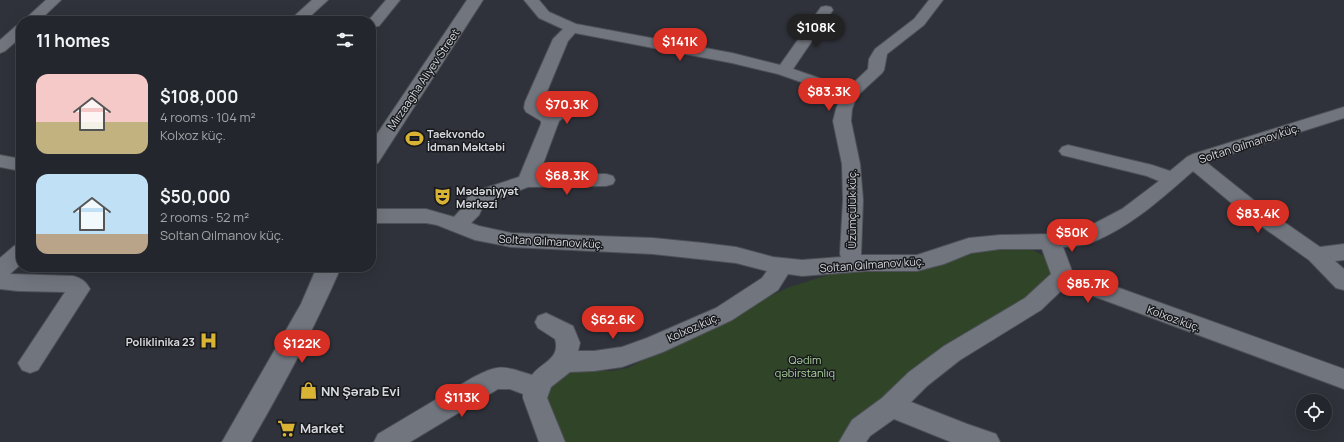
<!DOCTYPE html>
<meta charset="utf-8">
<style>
body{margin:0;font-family:Manrope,sans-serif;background:#2b2e34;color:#f1f3f6;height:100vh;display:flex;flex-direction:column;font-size:15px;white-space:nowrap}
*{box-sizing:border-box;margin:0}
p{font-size:13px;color:#a3a5a9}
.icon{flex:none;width:22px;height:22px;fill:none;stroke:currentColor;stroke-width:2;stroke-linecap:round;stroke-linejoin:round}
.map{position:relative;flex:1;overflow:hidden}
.drawer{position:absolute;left:16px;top:16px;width:360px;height:256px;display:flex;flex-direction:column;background:#23262c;border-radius:16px;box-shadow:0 4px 16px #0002,0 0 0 1px #404348}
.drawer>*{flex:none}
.fabs{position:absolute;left:1296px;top:394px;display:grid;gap:8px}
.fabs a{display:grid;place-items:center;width:36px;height:36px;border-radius:50%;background:#23262c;box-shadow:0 4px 16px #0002,0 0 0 1px #404348;font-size:20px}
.price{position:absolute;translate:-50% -34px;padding:0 9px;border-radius:14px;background:#d93025;color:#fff;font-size:13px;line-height:26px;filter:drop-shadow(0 1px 2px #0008)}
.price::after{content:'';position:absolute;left:50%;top:24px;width:12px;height:9px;margin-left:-6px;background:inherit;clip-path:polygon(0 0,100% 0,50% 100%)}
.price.selected{background:#222;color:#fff}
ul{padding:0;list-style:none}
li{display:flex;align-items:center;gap:12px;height:100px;padding:0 20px}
li span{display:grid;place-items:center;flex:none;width:112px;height:80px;border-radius:12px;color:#555}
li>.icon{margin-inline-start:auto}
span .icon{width:48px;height:48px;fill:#fffc;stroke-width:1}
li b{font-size:17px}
h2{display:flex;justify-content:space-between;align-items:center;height:48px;padding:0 20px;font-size:17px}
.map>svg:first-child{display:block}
.green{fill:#304528}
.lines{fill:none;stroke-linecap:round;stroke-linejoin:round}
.minor-casing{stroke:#4d5056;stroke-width:2}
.tertiary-casing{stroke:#4d5056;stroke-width:2}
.minor{fill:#71757e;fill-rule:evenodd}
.tertiary{fill:#71757e;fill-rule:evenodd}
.labels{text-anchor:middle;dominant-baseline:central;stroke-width:3;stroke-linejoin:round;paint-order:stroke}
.street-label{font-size:11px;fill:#d7dade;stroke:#191a1e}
.poi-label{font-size:11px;font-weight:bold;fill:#d7dade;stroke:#191a1e;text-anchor:start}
.park-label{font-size:11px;fill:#add79d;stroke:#191a1e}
.near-poi-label{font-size:13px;font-weight:bold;fill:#d7dade;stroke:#191a1e;text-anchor:start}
</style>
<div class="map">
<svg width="1344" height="442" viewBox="0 0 1344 442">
<rect width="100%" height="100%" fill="#2f323a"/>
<path class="green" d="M986 247H1027L1048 258 1053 271 1043 286 842 442H565C559 429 541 399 549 385 553 379 563 374 569 369L612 371 628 368 787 288 831 274 870 269 934 268 956 258Z"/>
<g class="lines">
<defs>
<g id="minor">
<path d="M46 0H61L39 21H23Z"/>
<path d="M312 0H328L305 21H289Z"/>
<path d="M386 0H400L379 26 371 27V21H368Z"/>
<path d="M524 0H539L549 12 576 24 732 53 780 65 821 7 826 6 831 7 833 10 793 69 848 88 868 69 869 59 875 49 914 19 929 0H943L924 25 887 54 884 70 882 73 857 96 852 109 851 121 860 164 863 200 861 255H917L969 238 1000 235 1050 234 1082 230 1122 209 1159 181 1147 176 1062 155 1059 151 1062 147 1068 145 1152 165 1170 171 1187 157 1193 154 1344 107V118L1206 162 1261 206 1320 247 1344 244V260L1335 261 1344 269V290L1336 288 1309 260 1247 216 1193 171C1162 198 1132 226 1093 242 1084 246 1072 246 1063 247L1072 271 1344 369V389L1066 286 1041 310 960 360 927 386 911 402 967 424 996 434 1000 442H951L894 419 870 436 866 442H839L852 420 882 398 909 372 944 346 1025 298 1051 274 1042 249H1000L971 253 944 264 917 271H866L802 276 788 274 778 290 732 320 663 352 622 367 594 371 570 372 551 387 547 398 565 442H539L523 398V394L510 389H498L410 442H374L378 434 472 378C480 374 489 369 497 368 508 366 521 372 532 375 542 362 561 359 555 339L538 328 535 322 538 316 546 313 573 326 580 343 578 351H594L622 347 647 338 716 308 762 278 767 271 736 263 653 254 511 247 475 240 437 225 426 223H371V209H426L454 217 463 207 469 195 476 191 519 177 541 124V121L526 112 524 108 525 102 553 39 563 29 539 18ZM575 33 732 63 778 74 841 96 836 109 833 121 842 164 843 200 840 254 841 257 802 260 773 257 736 247 703 243 653 238 511 233 479 226 471 223 479 215 484 204 528 187 606 186 613 184 615 180 613 176 606 174 539 175 559 121 565 117 586 115 588 111 586 107C575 105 560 105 550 112L541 106 568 41Z"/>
<path d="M21 25V37L5 51 0 53V40L16 26Z"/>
<path d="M0 155 21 159V171L0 167Z"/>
<path d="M21 243V264L10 274 73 276C81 278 86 281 90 289L38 370 30 373 22 370 18 363 65 292 18 291 0 289V258L14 246Z"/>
</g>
<g id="tertiary">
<path d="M467 0H483L378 163 371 164V143Z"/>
<path d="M317 267H341C315 327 284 385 251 442H222L301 304Z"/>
</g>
</defs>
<use href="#minor" class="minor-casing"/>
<use href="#tertiary" class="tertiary-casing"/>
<use href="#minor" class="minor"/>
<use href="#tertiary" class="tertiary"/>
</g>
<defs>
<symbol id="stadium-bare" viewBox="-9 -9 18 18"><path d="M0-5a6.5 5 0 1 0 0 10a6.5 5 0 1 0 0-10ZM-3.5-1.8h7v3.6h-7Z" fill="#d9b334" stroke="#191a1e" stroke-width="2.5" paint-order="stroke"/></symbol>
<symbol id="theatre-bare" viewBox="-9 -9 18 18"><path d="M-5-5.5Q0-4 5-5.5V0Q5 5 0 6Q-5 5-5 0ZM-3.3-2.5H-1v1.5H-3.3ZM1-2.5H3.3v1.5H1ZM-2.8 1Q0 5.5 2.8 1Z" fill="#d9b334" stroke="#191a1e" stroke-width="2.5" paint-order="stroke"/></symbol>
<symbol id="hospital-bare" viewBox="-9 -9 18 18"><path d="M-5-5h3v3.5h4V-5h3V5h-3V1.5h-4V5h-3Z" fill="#d9b334" stroke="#191a1e" stroke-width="2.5" paint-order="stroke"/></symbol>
<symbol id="shop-bare" viewBox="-9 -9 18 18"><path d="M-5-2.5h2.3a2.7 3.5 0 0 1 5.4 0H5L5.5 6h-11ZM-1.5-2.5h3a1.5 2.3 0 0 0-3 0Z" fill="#d9b334" stroke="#191a1e" stroke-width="2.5" paint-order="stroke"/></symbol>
<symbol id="supermarket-bare" viewBox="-9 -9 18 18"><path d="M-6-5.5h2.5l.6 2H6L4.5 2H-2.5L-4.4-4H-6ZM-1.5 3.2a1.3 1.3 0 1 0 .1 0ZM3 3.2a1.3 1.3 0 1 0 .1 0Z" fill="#d9b334" stroke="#191a1e" stroke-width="2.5" paint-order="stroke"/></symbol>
</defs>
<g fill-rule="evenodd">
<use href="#stadium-bare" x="402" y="126" width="25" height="25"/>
<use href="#theatre-bare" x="430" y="184" width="25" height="25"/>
<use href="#hospital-bare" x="196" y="328" width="25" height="25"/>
<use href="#shop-bare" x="296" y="378" width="25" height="25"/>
<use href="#supermarket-bare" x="274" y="416" width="25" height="25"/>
</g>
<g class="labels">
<g class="street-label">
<text transform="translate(423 79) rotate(-56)">Mirzaagha Aliyev Street</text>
<text transform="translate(1249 143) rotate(-18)">Soltan Qılmanov küç.</text>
<text transform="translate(851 209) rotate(-90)">Üzümçülük küç.</text>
<text transform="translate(551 241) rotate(3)">Soltan Qılmanov küç.</text>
<text transform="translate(872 264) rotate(-4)">Soltan Qılmanov küç.</text>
<text transform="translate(1174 318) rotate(20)">Kolxoz küç.</text>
<text transform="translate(693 327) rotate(-24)">Kolxoz küç.</text>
</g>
<g class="poi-label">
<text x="427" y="133">Taekvondo<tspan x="427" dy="13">İdman Məktəbi</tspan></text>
<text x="456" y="190">Mədəniyyət<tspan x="456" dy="13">Mərkəzi</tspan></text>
<text x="195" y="341" text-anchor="end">Poliklinika 23</text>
</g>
<g class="park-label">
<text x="805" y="359">Qədim<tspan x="805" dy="13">qəbirstanlıq</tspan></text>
</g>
<g class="near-poi-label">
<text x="321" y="391">NN Şərab Evi</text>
<text x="300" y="428">Market</text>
</g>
</g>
</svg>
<div class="fabs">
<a><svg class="icon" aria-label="locate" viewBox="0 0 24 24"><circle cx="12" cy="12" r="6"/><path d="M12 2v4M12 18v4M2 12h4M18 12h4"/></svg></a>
</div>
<b class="price selected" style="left:816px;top:48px">$108K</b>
<b class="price" style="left:680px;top:62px">$141K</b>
<b class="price" style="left:829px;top:112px">$83.3K</b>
<b class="price" style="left:567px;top:125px">$70.3K</b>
<b class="price" style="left:567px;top:196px">$68.3K</b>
<b class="price" style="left:1258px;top:234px">$83.4K</b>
<b class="price" style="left:1072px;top:253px">$50K</b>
<b class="price" style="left:1088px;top:304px">$85.7K</b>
<b class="price" style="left:613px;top:340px">$62.6K</b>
<b class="price" style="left:302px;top:364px">$122K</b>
<b class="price" style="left:462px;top:418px">$113K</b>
<section class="drawer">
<h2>11 homes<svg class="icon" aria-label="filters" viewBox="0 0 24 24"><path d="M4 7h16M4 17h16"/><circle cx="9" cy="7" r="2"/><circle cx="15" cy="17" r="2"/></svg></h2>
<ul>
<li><span style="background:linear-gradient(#f6c9c9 60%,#c2b280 0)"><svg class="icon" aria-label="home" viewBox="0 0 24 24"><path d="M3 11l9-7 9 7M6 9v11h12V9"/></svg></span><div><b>$108,000</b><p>4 rooms · 104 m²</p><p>Kolxoz küç.</p></div></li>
<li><span style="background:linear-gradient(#bfe0f5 75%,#b9a48a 0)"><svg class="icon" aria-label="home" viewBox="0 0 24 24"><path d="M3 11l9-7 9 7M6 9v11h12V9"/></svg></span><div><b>$50,000</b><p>2 rooms · 52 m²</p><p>Soltan Qılmanov küç.</p></div></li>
</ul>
</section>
</div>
